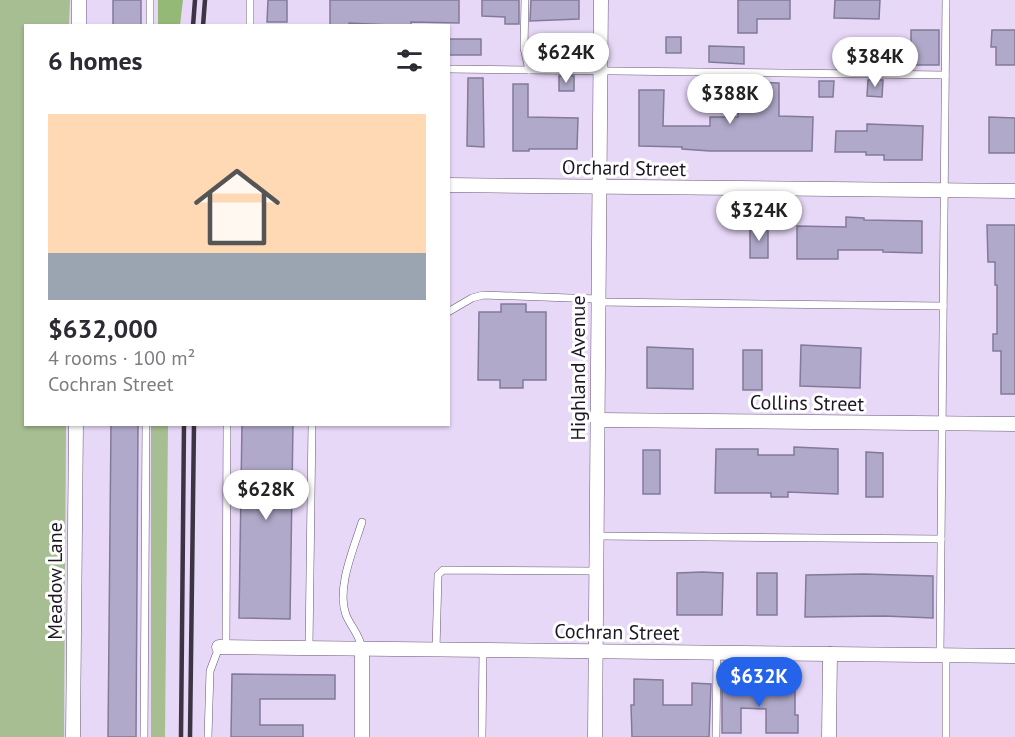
<!DOCTYPE html>
<meta charset="utf-8">
<style>
body{margin:0;font-family:"PT Sans",sans-serif;background:#f2f2f3;color:#2b2b33;height:100vh;display:flex;flex-direction:column;font-size:22px;white-space:nowrap}
*{box-sizing:border-box;margin:0}
p{font-size:20px;color:#7c7c81}
.icon{flex:none;width:33px;height:33px;fill:none;stroke:currentColor;stroke-width:2;stroke-linecap:round;stroke-linejoin:round}
.map{position:relative;flex:1;overflow:hidden}
.panel{position:absolute;left:24px;top:24px;width:426px;height:402px;display:flex;flex-direction:column;background:#fff;border-radius:0px;box-shadow:0 2px 4px #0004}
.panel>*{flex:none}
.price{position:absolute;translate:-50% -51px;padding:0 14px;border-radius:21px;background:#fff;color:#222;font-size:20px;line-height:39px;filter:drop-shadow(0 2px 3px #0008)}
.price::after{content:'';position:absolute;left:50%;top:36px;width:18px;height:14px;margin-left:-9px;background:inherit;clip-path:polygon(0 0,100% 0,50% 100%)}
.price.active{background:#2563eb;color:#fff}
ul{padding:0;list-style:none}
li{display:grid;align-content:center;gap:12px;height:318px;padding:0 24px}
li+li{border-top:2px solid #e1e1e2}
li span{display:grid;place-items:center;height:186px;border-radius:0px;color:#555}
li>.icon{margin-inline-start:auto}
span .icon{width:108px;height:108px;fill:#fffc;stroke-width:1}
li b{font-size:26px}
h2{display:flex;justify-content:space-between;align-items:center;height:72px;padding:0 24px;font-size:26px}
.map>svg:first-child{display:block}
.green{fill:#a6be92}
.forest{fill:#94b875}
.building{fill:#b0a9c9;stroke:#817a98;stroke-width:1.5}
.lines{fill:none;stroke-linecap:round;stroke-linejoin:round}
.lane-casing{stroke:#655873;stroke-width:8}
.street-casing{stroke:#655873;stroke-width:15}
.lane{stroke:#fff;stroke-width:7}
.street{stroke:#fff;stroke-width:14}
.rail{stroke:#3c3443;stroke-width:4.5}
.labels{text-anchor:middle;dominant-baseline:central;stroke-width:6;stroke-linejoin:round;paint-order:stroke}
.street-label{font-size:20px;fill:#1d1723;stroke:#fff}
</style>
<div class="map">
<svg width="1015" height="737" viewBox="0 0 1015 737">
<rect width="100%" height="100%" fill="#e8d8f8"/>
<g class="green">
<path d="M0 0H70L69 25 26 26V424L66 425 64 737H0Z"/>
<path d="M151 425H168L165 737H151Z"/>
</g>
<path class="forest" d="M158 0H183L180 25H158Z"/>
<g class="building">
<rect x="113" y="0" width="28" height="26"/>
<path d="M268 0H287V22H267Z"/>
<path d="M330 0H459V23L411 22V26L349 23V26H330Z"/>
<path d="M482 0H519V24H505V17L482 16Z"/>
<path d="M531 0H579V19L530 21Z"/>
<path d="M738 0H790V19H757V33H738Z"/>
<path d="M835 0H880L879 19 834 18Z"/>
<path d="M911 30H939V65H888V49H911Z"/>
<path d="M992 30H1015V65H996V47H991Z"/>
<rect x="666" y="37" width="15" height="16"/>
<rect x="869" y="38" width="15" height="16"/>
<rect x="448" y="39" width="33" height="16"/>
<path d="M709 46 744 47V64L709 62Z"/>
<rect x="537" y="47" width="15" height="16"/>
<rect x="559" y="76" width="15" height="15"/>
<path d="M468 78H483L484 147 467 146Z"/>
<path d="M868 80H883L882 97 867 96Z"/>
<path d="M819 81H834L833 97H819Z"/>
<path d="M738 82 779 83V116L813 117 812 151H710L682 149V147L639 146V90H664L663 126H710V117H738Z"/>
<path d="M513 84H528V117L578 118 577 149H529V151H513Z"/>
<path d="M989 117 1015 118V153H989Z"/>
<path d="M867 124 923 126 922 160H884V155H866V152H835L836 131H867Z"/>
<path d="M846 217 864 218V220L922 221V253L883 252V250H838V259H797V226L846 227Z"/>
<rect x="750" y="225" width="18" height="33"/>
<path d="M987 225H1015V394H1001V351H993V334H997V285H995V262H988Z"/>
<path d="M501 304H526V312H546V380H523V388H500V380H478L479 312H501Z"/>
<path d="M801 345 861 348 860 388 800 386Z"/>
<path d="M647 347 693 349V389L647 388Z"/>
<rect x="743" y="350" width="19" height="40"/>
<path d="M111 424H138L136 737H108Z"/>
<path d="M242 424H293L290 619 239 618Z"/>
<path d="M794 447 838 449V494L788 492V497H771V493H715L716 449H758V455H794Z"/>
<rect x="643" y="450" width="17" height="44"/>
<path d="M866 452 883 453V497H866Z"/>
<path d="M702 572 723 573 722 615H677V573Z"/>
<rect x="757" y="573" width="20" height="42"/>
<path d="M864 574 933 576V618L884 616 805 617 806 575Z"/>
<path d="M232 674 335 675V699H260V725H303V737H231Z"/>
<path d="M634 679 663 680V705H692V683L711 684 709 737H632L631 705H634Z"/>
<path d="M722 684H742V689L795 690V715H798V733H766V709L741 708V733H722Z"/>
</g>
<g class="lines">
<defs>
<g id="lane">
<path d="M525 0 524 48 529 70"/>
<path d="M150 26V0"/>
<path d="M250 26V0"/>
<path d="M448 69 945 75"/>
<path d="M598 302 943 306"/>
<path d="M448 312 472 298 483 295 598 299"/>
<path d="M362 522C354 548 336 588 346 615 351 627 360 635 362 649"/>
<path d="M597 536 941 539"/>
<path d="M226 647 227 427"/>
<path d="M309 648 312 424"/>
<path d="M436 650 438 575 443 570 596 571"/>
<path d="M940 656 946 0"/>
<path d="M144 737 146 424"/>
<path d="M208 737 210 671 219 647"/>
<path d="M482 737 483 650"/>
<path d="M716 737 717 653"/>
<path d="M946 737V656"/>
</g>
<g id="street">
<path d="M79 26V0"/>
<path d="M448 185 1015 191"/>
<path d="M598 420 1015 424"/>
<path d="M219 647 1015 656"/>
<path d="M73 737 76 424"/>
<path d="M362 737V649"/>
<path d="M595 737 601 0"/>
<path d="M829 737 830 654"/>
</g>
</defs>
<use href="#lane" class="lane-casing"/>
<use href="#street" class="street-casing"/>
<use href="#lane" class="lane"/>
<use href="#street" class="street"/>
<g class="rail">
<path d="M193 26 195 0"/>
<path d="M203 26 205 0"/>
<path d="M181 737 184 424"/>
<path d="M190 737 194 424"/>
</g>
</g>
<g class="labels">
<g class="street-label">
<text transform="translate(624 168) rotate(1)">Orchard Street</text>
<text transform="translate(578 368) rotate(-90)">Highland Avenue</text>
<text transform="translate(807 403) rotate(1)">Collins Street</text>
<text transform="translate(55 581) rotate(-90)">Meadow Lane</text>
<text transform="translate(617 632) rotate(1)">Cochran Street</text>
</g>
</g>
</svg>
<b class="price" style="left:566px;top:84px">$624K</b>
<b class="price" style="left:875px;top:88px">$384K</b>
<b class="price" style="left:730px;top:125px">$388K</b>
<b class="price" style="left:759px;top:242px">$324K</b>
<b class="price" style="left:266px;top:521px">$628K</b>
<b class="price active" style="left:759px;top:708px">$632K</b>
<section class="panel">
<h2>6 homes<svg class="icon" aria-label="filters" viewBox="0 0 24 24"><path d="M4 7h16M4 17h16"/><circle cx="9" cy="7" r="2"/><circle cx="15" cy="17" r="2"/></svg></h2>
<ul>
<li><span style="background:linear-gradient(#ffd9b3 75%,#9aa5b1 0)"><svg class="icon" aria-label="home" viewBox="0 0 24 24"><path d="M3 11l9-7 9 7M6 9v11h12V9"/></svg></span><div><b>$632,000</b><p>4 rooms · 100 m²</p><p>Cochran Street</p></div></li>
</ul>
</section>
</div>
